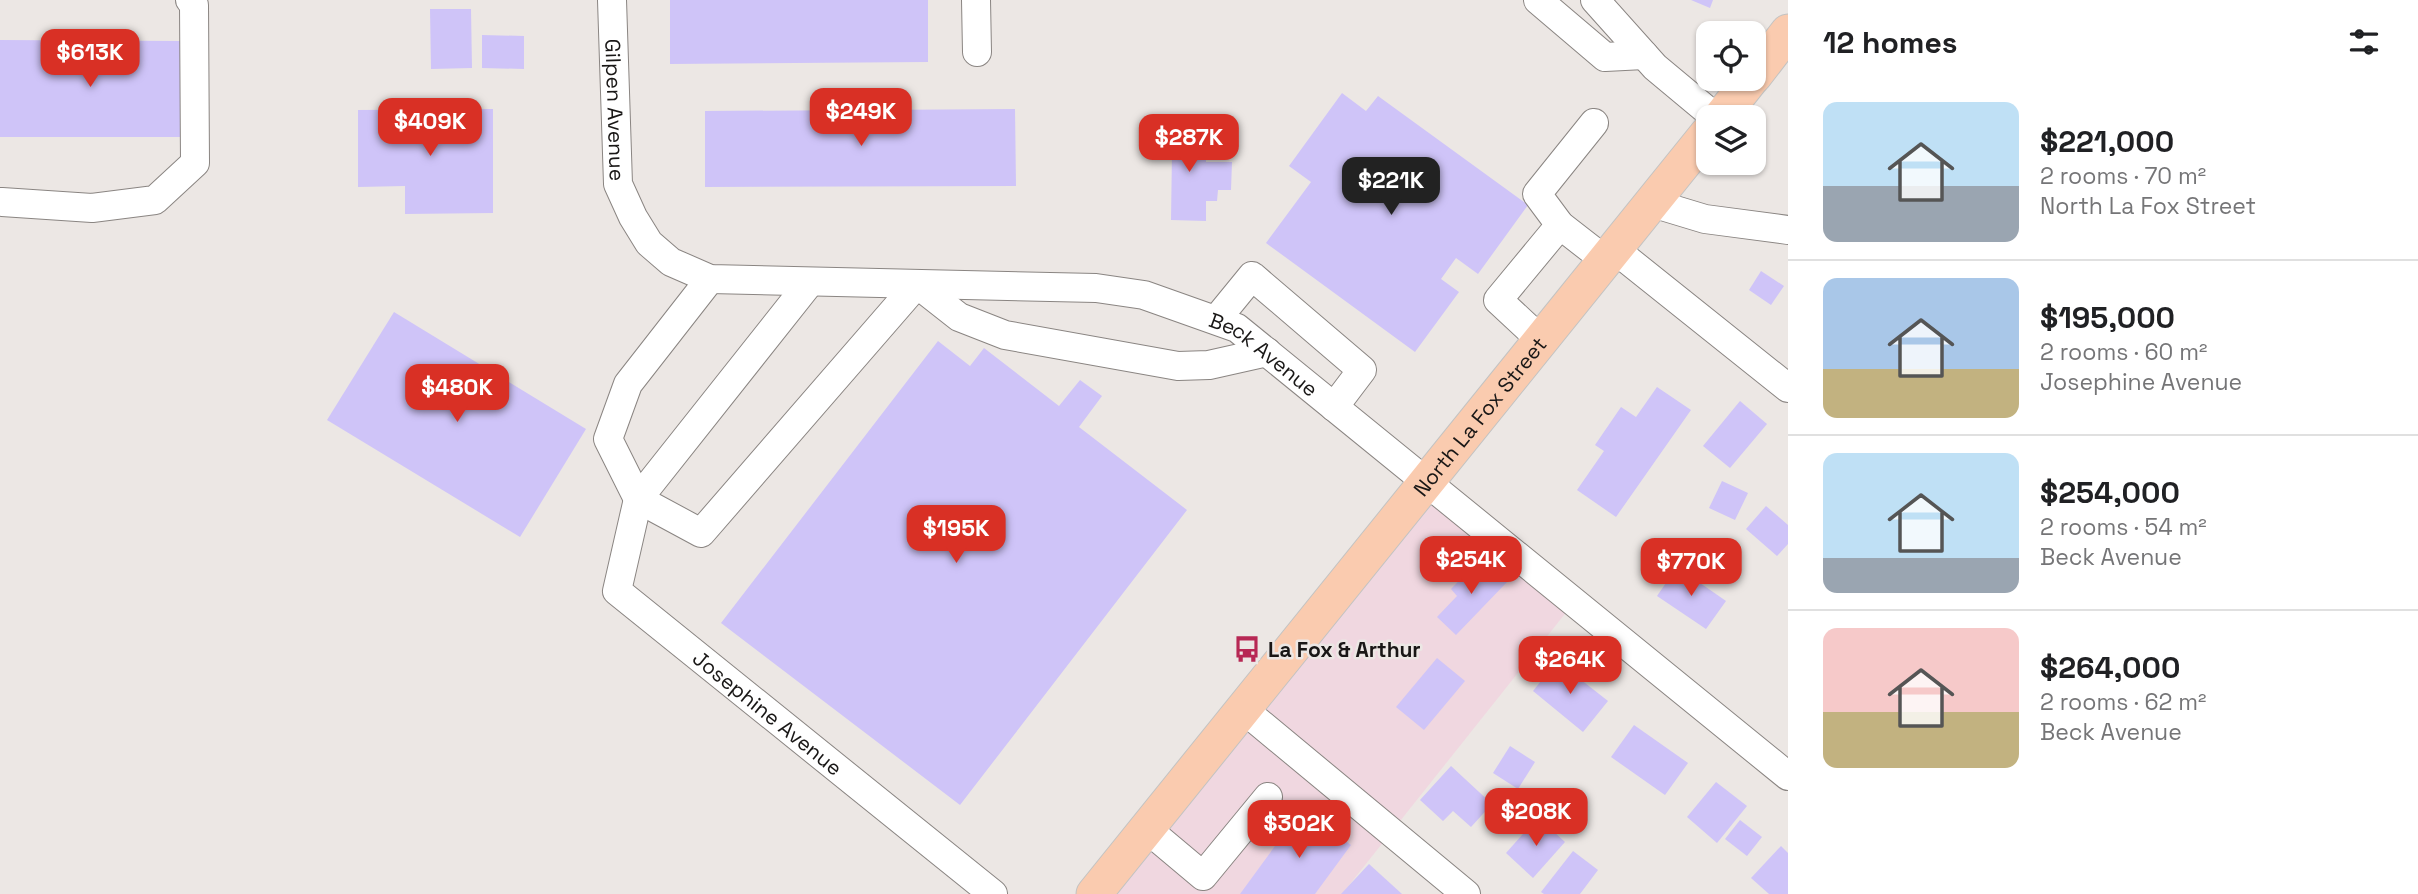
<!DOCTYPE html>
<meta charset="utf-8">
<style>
body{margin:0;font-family:"Space Grotesk",sans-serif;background:#f2f2f2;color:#202124;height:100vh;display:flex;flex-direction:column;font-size:26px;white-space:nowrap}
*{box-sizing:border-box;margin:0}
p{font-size:23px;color:#757577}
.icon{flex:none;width:38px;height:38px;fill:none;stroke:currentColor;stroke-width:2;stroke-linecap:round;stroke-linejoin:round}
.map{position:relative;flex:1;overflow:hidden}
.details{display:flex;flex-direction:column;background:#fff;width:630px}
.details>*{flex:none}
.tools{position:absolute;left:1696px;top:21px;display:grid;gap:14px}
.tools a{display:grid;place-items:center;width:70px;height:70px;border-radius:14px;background:#fff;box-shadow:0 2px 5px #0004;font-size:35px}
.price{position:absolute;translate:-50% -60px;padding:0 16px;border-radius:14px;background:#d93025;color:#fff;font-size:23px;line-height:46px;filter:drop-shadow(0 2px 4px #0008)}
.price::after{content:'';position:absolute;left:50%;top:42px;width:21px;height:16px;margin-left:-10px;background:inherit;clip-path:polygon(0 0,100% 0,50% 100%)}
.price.selected{background:#222;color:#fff}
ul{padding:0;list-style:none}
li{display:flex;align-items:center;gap:21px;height:175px;padding:0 35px}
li+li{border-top:2px solid #e0e0e0}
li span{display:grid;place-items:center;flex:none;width:196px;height:140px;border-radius:14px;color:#555}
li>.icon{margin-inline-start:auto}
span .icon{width:84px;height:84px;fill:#fffc;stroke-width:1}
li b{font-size:30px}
h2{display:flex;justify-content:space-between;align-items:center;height:84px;padding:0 35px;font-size:30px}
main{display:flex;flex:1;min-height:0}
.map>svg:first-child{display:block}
.commercial{fill:#f0d7e0}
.building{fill:#cfc4f8}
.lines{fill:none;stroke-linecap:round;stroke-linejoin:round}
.minor-casing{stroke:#8a8582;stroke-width:30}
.major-casing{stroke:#c3c3c2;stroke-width:37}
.minor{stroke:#fff;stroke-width:28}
.major{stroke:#facbaf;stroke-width:35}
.labels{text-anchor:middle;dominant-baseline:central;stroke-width:5;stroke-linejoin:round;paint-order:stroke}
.street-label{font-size:21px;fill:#191716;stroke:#ece7e4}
.poi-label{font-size:21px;font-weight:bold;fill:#191716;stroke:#ece7e4;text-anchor:start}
</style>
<main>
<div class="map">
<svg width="1788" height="894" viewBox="0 0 1788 894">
<rect width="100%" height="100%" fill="#ece7e4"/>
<path class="commercial" d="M1434 483 1576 600 1342 894H1099Z"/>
<g class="building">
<path d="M670 0H928V62L670 64Z"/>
<path d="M1691 0H1713L1710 8Z"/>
<path d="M430 9H471L472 68 431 69Z"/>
<path d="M482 35 524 36V69L482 68Z"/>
<path d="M0 40 180 41V137H0Z"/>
<path d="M1342 93 1366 111 1378 96 1528 205 1478 274 1456 258 1441 279 1459 292 1415 352 1266 243 1311 182 1289 166Z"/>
<path d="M493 109V213L405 214V186L358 187V110Z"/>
<path d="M1015 109 1016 186 705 187V111Z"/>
<path d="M1148 120H1175V152L1206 153V162H1232L1231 190H1218L1217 201H1206V221L1171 220 1172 152H1148Z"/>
<path d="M1761 271 1784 286 1771 305 1749 290Z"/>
<path d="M394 312 586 429 520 537 327 420Z"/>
<path d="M938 341 970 366 984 348 1059 406 1080 380 1102 396 1079 427 1187 510 960 805 721 623Z"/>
<path d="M1657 387 1691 410 1616 517 1577 490 1604 451 1595 445 1621 407 1636 417Z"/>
<path d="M1740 401 1767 424 1730 468 1703 446Z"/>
<path d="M1722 481 1748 493 1735 520 1709 508Z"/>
<path d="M1766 506 1788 525V544L1777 556 1746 529Z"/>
<path d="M1481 558 1507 582 1456 635 1437 617 1457 596 1451 589Z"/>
<path d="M1677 567 1726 601 1706 629 1657 596Z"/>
<path d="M1437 658 1465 681 1424 730 1396 707Z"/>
<path d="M1557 661 1608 701 1583 732 1533 691Z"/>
<path d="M1634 725 1688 763 1665 795 1611 757Z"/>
<path d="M1510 746 1535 762 1518 789 1493 773Z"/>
<path d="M1451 766 1492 804 1471 827 1453 811 1443 821 1420 800Z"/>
<path d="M1716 782 1747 806 1717 843 1687 817Z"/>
<path d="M1302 809 1351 845 1315 894H1240Z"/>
<path d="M1538 817 1565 842 1533 878 1506 853Z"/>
<path d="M1740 820 1762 837 1747 856 1725 839Z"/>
<path d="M1781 846 1788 853V894H1769L1751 878Z"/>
<path d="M1573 851 1598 870 1580 894H1544L1541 892Z"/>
<path d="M1369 864 1402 894H1341Z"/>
</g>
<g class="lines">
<defs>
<g id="minor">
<path id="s1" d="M612 0 618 184 633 217 649 243 671 262 710 279 1096 288 1144 295 1237 328 1788 776"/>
<path d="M976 0 977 52"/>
<path d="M1538 0 1605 57 1644 55"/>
<path d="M1595 0 1655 67 1715 117"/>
<path d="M1594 123 1537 194 1560 225 1605 260"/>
<path d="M2 202 92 208 155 200 195 163 194 5 190 0"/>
<path d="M1652 203 1705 219 1788 230"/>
<path d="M1614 249 1788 388"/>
<path d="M710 279 628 384 608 439 638 499 701 533 917 284 959 317 1005 335 1178 366 1209 365 1267 352"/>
<path id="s2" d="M810 282 638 499 617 591 993 894"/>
<path d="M1216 320 1252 276 1362 370 1334 407"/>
<path d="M1542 341 1498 300 1560 225"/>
<path d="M1244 710 1466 894"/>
<path d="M1147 829 1203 876 1268 797"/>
</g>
<g id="major">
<path d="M1754 76 1788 32"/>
<path d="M1721 117 1751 79"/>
<path id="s3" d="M1094 894 1708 133"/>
</g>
</defs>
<use href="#minor" class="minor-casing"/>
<use href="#major" class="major-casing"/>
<use href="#minor" class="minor"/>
<use href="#major" class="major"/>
</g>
<defs>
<symbol id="bus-bare" viewBox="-9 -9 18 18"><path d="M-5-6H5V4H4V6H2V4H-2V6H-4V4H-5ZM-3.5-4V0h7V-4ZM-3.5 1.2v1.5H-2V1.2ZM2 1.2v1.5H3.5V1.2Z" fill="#b72854" stroke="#ece7e4" stroke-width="2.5" paint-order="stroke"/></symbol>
</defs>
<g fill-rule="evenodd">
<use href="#bus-bare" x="1228" y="630" width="38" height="38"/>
</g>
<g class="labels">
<g class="street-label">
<text stroke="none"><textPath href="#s1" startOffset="110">Gilpen Avenue</textPath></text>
<text stroke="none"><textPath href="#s1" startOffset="892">Beck Avenue</textPath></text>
<text stroke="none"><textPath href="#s3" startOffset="614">North La Fox Street</textPath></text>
<text stroke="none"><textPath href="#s2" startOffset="565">Josephine Avenue</textPath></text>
</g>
<g class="poi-label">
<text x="1268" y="649">La Fox &amp; Arthur</text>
</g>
</g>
</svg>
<div class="tools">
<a><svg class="icon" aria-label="locate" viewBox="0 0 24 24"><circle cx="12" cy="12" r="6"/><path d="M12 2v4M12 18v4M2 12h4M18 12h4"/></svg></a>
<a><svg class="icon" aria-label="layers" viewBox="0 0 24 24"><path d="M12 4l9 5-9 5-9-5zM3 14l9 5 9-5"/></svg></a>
</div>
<b class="price" style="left:90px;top:89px">$613K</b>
<b class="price" style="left:861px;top:148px">$249K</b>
<b class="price" style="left:430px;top:158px">$409K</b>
<b class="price" style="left:1189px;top:174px">$287K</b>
<b class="price selected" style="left:1391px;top:217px">$221K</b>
<b class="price" style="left:457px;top:424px">$480K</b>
<b class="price" style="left:956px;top:565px">$195K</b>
<b class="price" style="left:1471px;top:596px">$254K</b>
<b class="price" style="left:1691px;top:598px">$770K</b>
<b class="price" style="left:1570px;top:696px">$264K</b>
<b class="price" style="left:1536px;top:848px">$208K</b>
<b class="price" style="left:1299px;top:860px">$302K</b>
</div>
<section class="details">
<h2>12 homes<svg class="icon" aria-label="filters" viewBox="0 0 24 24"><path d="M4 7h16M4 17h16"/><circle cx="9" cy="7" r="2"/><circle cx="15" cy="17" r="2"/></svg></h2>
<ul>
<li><span style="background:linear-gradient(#bfe0f5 60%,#9aa5b1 0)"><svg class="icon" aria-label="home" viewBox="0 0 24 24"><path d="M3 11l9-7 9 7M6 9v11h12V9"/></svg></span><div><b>$221,000</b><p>2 rooms · 70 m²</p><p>North La Fox Street</p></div></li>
<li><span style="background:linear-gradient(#a9c7e8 65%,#c2b280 0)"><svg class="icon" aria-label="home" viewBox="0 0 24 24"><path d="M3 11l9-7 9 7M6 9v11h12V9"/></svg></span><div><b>$195,000</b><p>2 rooms · 60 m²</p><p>Josephine Avenue</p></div></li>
<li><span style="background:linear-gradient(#bfe0f5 75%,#9aa5b1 0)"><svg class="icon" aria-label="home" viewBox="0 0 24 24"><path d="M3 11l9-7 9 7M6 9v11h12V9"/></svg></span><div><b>$254,000</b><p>2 rooms · 54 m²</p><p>Beck Avenue</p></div></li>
<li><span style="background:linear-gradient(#f6c9c9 60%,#c2b280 0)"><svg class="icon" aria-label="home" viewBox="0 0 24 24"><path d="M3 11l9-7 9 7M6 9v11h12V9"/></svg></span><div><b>$264,000</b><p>2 rooms · 62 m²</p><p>Beck Avenue</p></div></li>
</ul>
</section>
</main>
